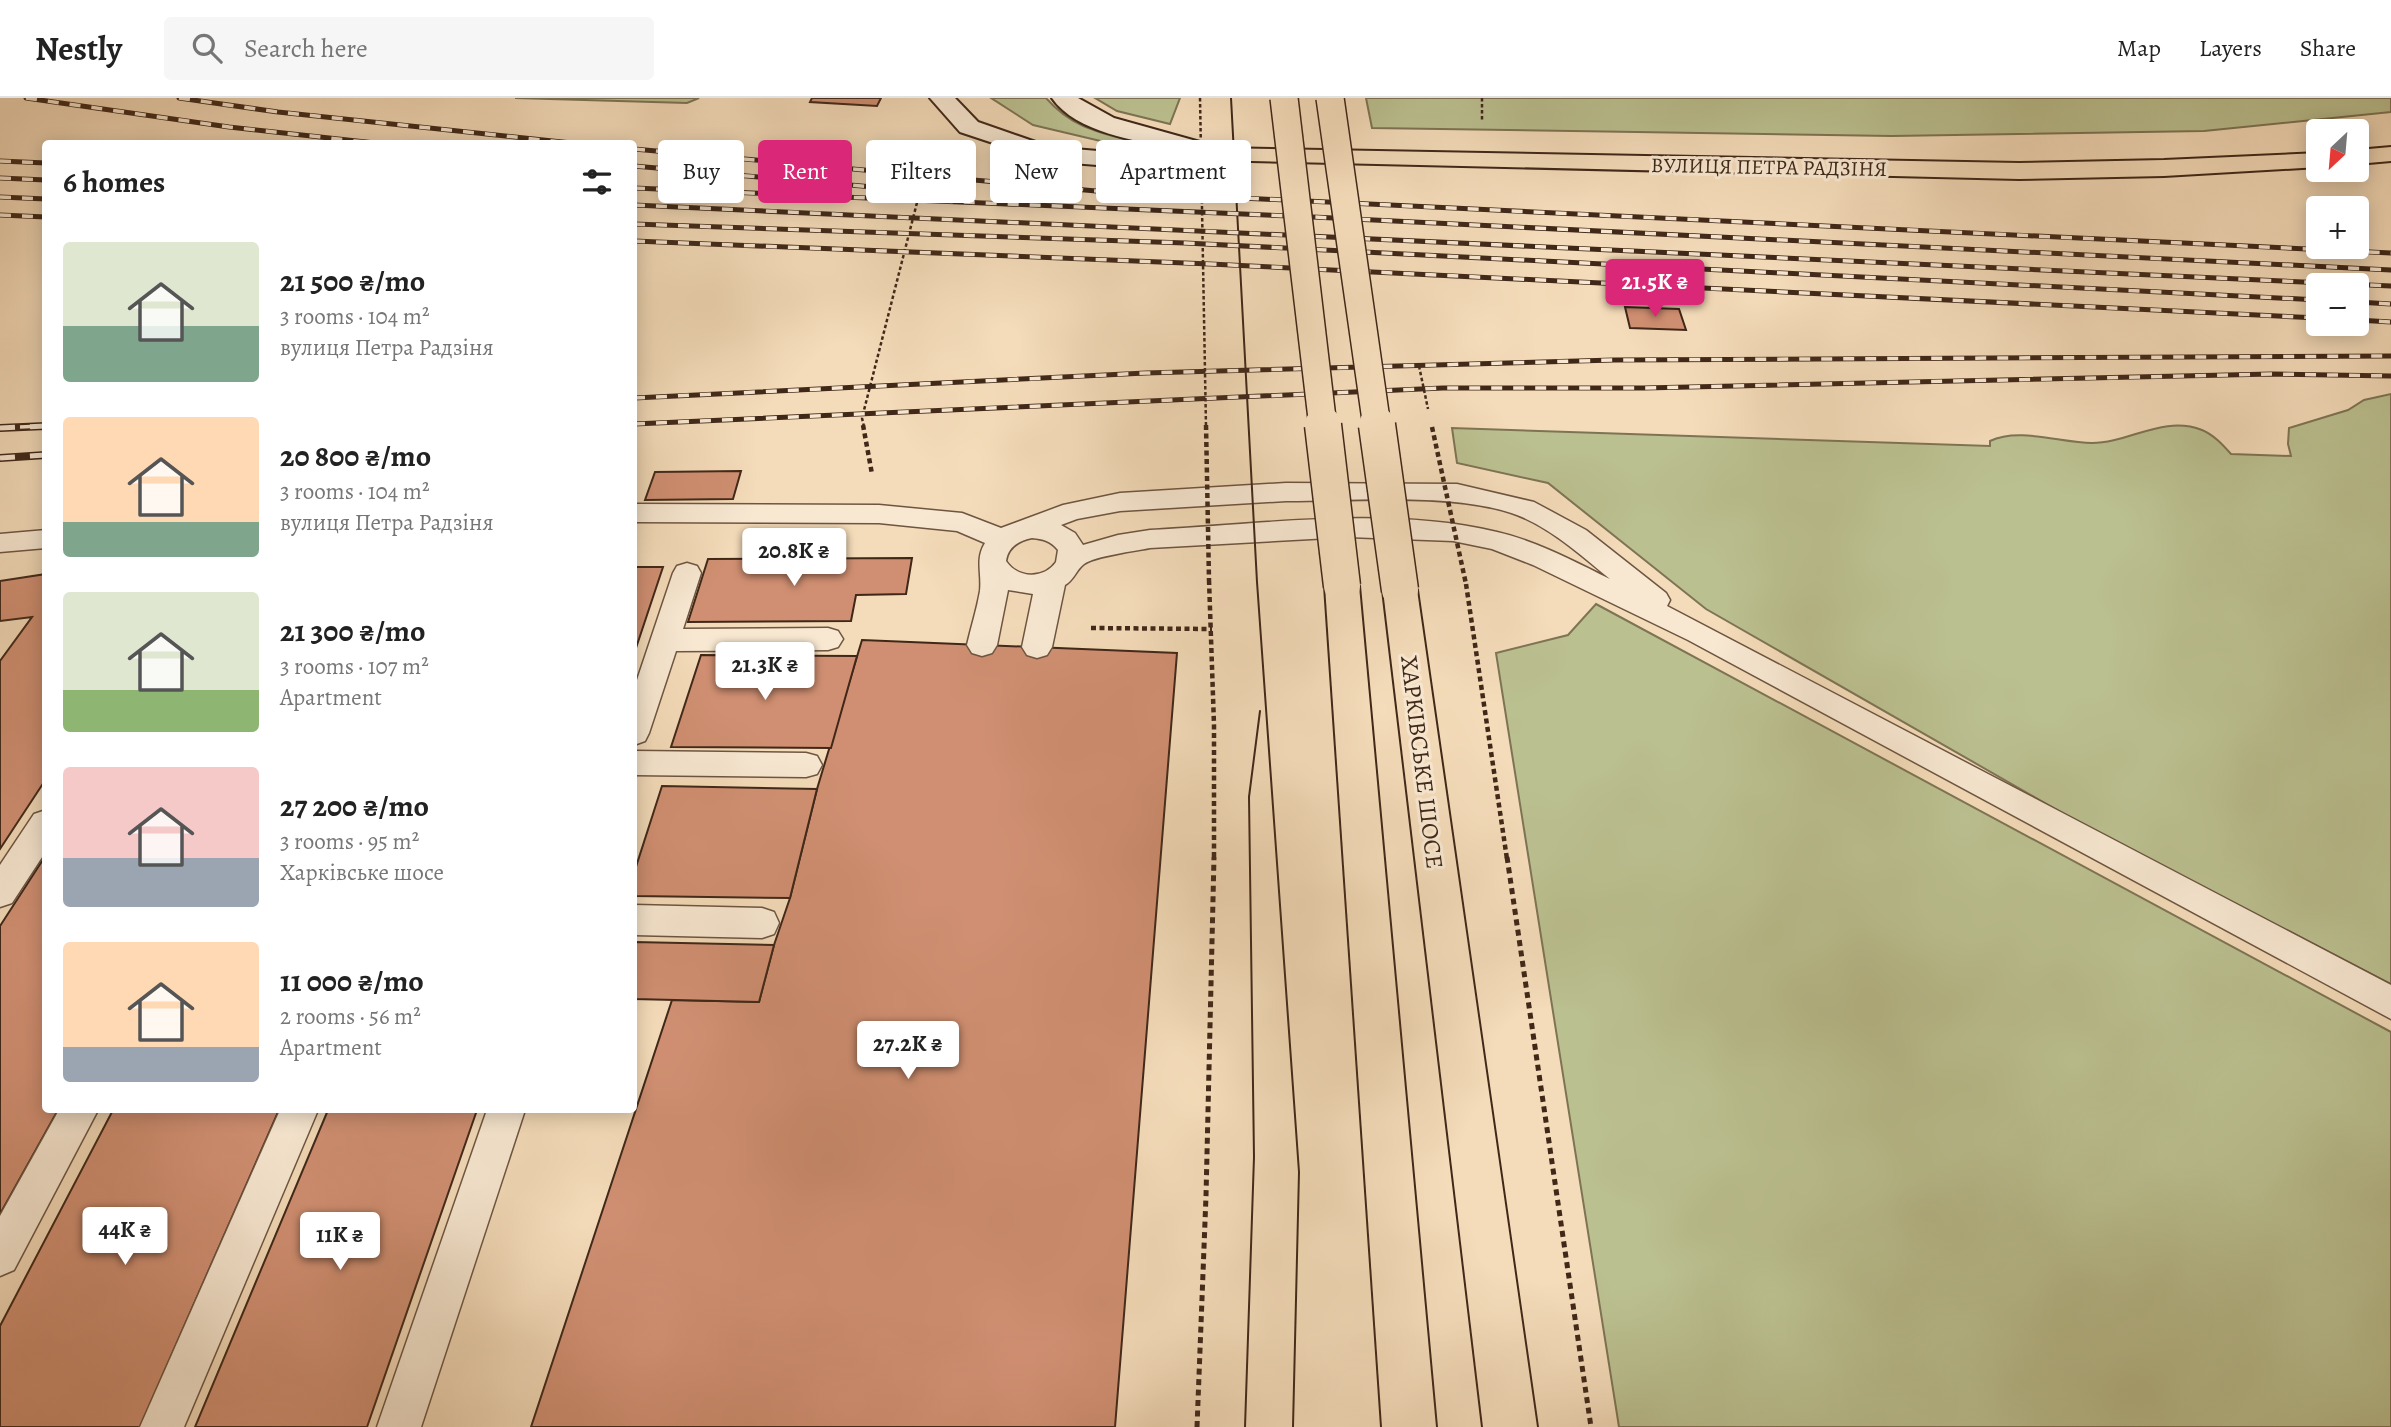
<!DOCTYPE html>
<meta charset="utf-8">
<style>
body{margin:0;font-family:Alegreya,serif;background:#f6f6f6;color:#222;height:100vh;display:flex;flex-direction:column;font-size:26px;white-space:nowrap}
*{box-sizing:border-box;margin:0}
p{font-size:23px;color:#767676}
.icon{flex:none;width:38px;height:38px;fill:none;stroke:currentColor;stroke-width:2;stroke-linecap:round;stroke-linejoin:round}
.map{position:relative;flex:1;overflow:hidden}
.details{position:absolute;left:42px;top:42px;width:595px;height:973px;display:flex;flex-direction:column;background:#fff;border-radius:7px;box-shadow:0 4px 18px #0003}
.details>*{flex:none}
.top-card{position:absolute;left:658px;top:42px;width:665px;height:63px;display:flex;gap:14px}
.needle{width:46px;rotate:206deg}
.tools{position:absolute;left:2306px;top:21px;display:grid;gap:14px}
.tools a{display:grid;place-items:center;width:63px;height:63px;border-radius:7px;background:#fff;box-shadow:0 4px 18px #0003;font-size:35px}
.price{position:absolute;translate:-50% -60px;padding:0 16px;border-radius:7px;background:#fff;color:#222;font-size:23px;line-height:46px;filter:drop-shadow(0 2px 4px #0008)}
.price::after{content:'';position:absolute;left:50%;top:42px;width:21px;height:16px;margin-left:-10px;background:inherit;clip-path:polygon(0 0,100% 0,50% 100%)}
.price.on{background:#db2777;color:#fff}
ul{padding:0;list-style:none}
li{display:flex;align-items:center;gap:21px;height:175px;padding:0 21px}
li span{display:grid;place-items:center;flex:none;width:196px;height:140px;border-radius:7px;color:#555}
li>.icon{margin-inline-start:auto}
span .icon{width:84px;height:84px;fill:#fffc;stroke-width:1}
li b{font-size:30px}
h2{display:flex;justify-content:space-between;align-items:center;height:84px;padding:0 21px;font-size:30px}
.tag{padding:0 24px;border-radius:7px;background:#fff;box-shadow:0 4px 18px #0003;font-size:24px;line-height:63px}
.tag.on{background:#db2777;color:#fff}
header{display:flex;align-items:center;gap:42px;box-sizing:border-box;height:98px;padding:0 35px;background:#fff;border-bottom:2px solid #e0e0e0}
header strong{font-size:33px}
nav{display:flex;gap:38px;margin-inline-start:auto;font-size:24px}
.search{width:490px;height:63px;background:#f6f6f6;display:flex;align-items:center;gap:18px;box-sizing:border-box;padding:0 24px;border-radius:7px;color:#767676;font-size:26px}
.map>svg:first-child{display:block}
.green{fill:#bbc090;stroke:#7e7454;stroke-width:2}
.building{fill:#d08f72;stroke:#402819;stroke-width:2}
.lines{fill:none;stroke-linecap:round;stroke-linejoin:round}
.service-casing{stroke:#6d5541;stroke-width:3}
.secondary-casing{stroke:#402819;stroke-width:4}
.primary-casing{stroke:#402819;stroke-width:4}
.path-far2{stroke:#402819;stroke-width:2.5;stroke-dasharray:3.5 2.5;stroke-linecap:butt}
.path-far1{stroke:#402819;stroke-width:4.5;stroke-dasharray:5 3.5;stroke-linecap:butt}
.path{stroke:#402819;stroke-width:5;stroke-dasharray:6 4.5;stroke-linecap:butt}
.service{fill:#f8e8d2;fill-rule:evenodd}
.secondary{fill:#f8e8d2;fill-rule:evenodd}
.primary{fill:#f4dbb9;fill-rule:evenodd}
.tram{stroke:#402819;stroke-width:2}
.rail-far1-casing{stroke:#402819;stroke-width:5}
.rail-casing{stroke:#402819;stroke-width:8}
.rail-far1{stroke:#f8e8d2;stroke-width:3.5;stroke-dasharray:11;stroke-linecap:butt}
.rail{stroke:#f8e8d2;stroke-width:5;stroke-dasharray:15;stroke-linecap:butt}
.primary-bridge-far1-casing{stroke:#402819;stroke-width:30;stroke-linecap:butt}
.primary-bridge-casing{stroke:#402819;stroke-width:39;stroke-linecap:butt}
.path-bridge-far1{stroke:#402819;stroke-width:2.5;stroke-dasharray:3.5 2.5;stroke-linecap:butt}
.path-bridge{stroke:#402819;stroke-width:4.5;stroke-dasharray:5 3.5;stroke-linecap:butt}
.primary-bridge-far1{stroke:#f4dbb9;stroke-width:27}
.primary-bridge{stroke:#f4dbb9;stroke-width:36}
.labels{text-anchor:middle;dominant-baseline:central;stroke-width:6;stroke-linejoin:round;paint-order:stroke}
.far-street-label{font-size:21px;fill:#402819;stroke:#f8e8d2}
.street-label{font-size:24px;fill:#402819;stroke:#f8e8d2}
</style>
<header>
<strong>Nestly</strong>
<div class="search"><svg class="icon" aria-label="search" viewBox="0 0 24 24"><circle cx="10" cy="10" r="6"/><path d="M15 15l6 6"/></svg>Search here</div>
<nav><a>Map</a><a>Layers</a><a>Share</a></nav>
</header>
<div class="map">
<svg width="2391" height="1329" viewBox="0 0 2391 1329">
<rect width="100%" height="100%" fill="#f4dbb9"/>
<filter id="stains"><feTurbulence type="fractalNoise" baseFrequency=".00286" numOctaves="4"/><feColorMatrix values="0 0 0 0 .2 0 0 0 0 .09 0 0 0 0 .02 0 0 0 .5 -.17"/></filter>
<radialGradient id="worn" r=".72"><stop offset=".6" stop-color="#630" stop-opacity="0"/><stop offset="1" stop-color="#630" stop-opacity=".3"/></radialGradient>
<g class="green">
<path d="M515 0H699L687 5Z"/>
<path d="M991 0H1046C1073 31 1102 35 1140 45L1134 51 1033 27Z"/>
<path d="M1095 0H1180L1170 26 1117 13Z"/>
<path d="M1366 0H2391V14L2204 33 1892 38 1372 30Z"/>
<path d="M2391 296V886L2092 732 1706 511 1548 385 1457 365 1452 330 1990 348V343C2019 329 2061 345 2092 345 2129 345 2163 317 2202 332 2214 337 2223 347 2231 356L2291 358 2288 346 2289 330 2348 312 2364 302Z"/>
<path d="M1596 506 2391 934V1329H1619L1496 555 1568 537Z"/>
</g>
<g class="building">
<path d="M812 0H881L877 8 810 4Z"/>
<path d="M1625 209 1679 211 1686 232 1630 230Z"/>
<path d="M741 373 733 401 645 402 655 374Z"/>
<path d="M912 460 906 496 856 497 851 523 688 524 708 461Z"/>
<path d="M634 469H663L634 556Z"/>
<path d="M46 476V681L0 751V563L32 519 0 523V483Z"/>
<path d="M862 542 1177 555 1115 1329H531L672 902 759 904 774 847 790 800 817 691Z"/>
<path d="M701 557 857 558 831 650 671 649Z"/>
<path d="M662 688 817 691 790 800 634 798V775Z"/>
<path d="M46 757V1012H58L0 1116V828Z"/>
<path d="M634 844 774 847 759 904 634 901Z"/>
<path d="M113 1012H279L140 1329H0V1228Z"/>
<path d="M328 1012H477L367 1329H195Z"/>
</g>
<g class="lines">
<defs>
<g id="service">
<path d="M1286 385 1457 386 1534 404 1586 432 1666 495 1670 502 1667 508 2391 887V921L1688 542 1533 467 1492 451 1453 443 1348 439 1150 450C1135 453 1095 458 1084 466 1076 472 1074 482 1065 487L1052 549 1047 557 1037 560 1027 557 1022 549 1033 496 1008 492 997 547 992 555 982 558 972 555 967 547C971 529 977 511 980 493 982 475 975 461 985 445L957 433 879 425 634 424V406L879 407 962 415 1001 430 1063 407 1120 395ZM1286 403C1352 403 1456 394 1517 417 1551 430 1582 458 1610 481 1574 463 1536 443 1497 434 1390 408 1260 426 1150 432L1118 437 1083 447 1075 435 1061 427 1077 421 1120 413ZM1032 440C1043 441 1051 443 1058 452L1056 464C1044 481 1018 481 1006 463 1008 449 1018 443 1032 440Z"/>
<path d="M46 432V450L0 454V436Z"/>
<path d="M687 465 697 468 701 475 683 531 828 530 838 533 843 541 838 549 828 552 676 553 649 635 645 643 634 647V591L673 475 677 468Z"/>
<path d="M634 653 806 655 817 658 822 667 817 676 806 679 634 677Z"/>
<path d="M46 712V753L12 805 0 809V767L34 716Z"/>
<path d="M634 807 762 810 774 814 779 825 774 836 762 840 634 837Z"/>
<path d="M59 1012H98L14 1172 0 1178V1118Z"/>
<path d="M280 1012H318L184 1329H140Z"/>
<path d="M487 1012H525L421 1329H377Z"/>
</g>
<path id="secondary" d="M930 0H955L978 24 1050 49 1122 55 1174 52C1136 41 1077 36 1052 0H1078L1114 20 1200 44 1202 50 1228 52 1231 57 1228 62 1219 64 1122 69 1047 63 960 34Z"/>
<g id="primary">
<path d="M2391 49V63L2357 66V52Z"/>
<path d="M1219 50 2019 65 2164 62 2319 55V69L2164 78 2019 81 1210 62 1207 57 1210 52Z"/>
<path d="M1342 476 1354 479 1359 488 1436 1329H1382L1325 488 1330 479Z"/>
<path d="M1400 480 1412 483 1417 492 1537 1329H1483L1383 492 1388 483Z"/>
</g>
</defs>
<use href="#service" class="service-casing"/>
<use href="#secondary" class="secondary-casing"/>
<use href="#primary" class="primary-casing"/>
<g class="path-far2">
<path d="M1482 0V24"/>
<path d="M864 329 862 320 922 85 933 52"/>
</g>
<g class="path-far1">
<path d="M863 327 872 376"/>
<path d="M1209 482 1214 627V761"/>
<path d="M1466 486 1507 761"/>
<path d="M1091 530 1212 531"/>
</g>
<g class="path">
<path d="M1507 759 1591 1329"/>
<path d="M1197 1329 1206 1098 1214 759"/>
</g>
<use href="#service" class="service"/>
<use href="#secondary" class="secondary"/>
<use href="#primary" class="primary"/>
<g class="tram">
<path d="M1231 0 1257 484 1299 1074 1293 1329"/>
<path d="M1245 1329 1254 1059 1249 699 1260 613"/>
</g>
<defs>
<g id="rail-far1">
<path d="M26 0 229 29 384 46"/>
<path d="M179 0 278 14 581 46"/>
<path d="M634 51 1096 93 2391 155"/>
<path d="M0 63 46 65"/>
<path d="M634 68 907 92"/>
<path d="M0 80 46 82"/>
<path d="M634 90 1313 119 2391 172"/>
<path d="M0 99 46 101"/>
<path d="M634 107 2391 188"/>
<path d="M0 117 46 119"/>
<path d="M634 126 1185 145 2319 202"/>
<path d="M634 143 1210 166 2319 220"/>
<path d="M2357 204 2391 206"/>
<path d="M2357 222 2391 224"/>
<path d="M634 300 1146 275 1614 262 2391 258"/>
<path d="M634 326 1443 290H1644L2272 276 2391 278"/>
<path d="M20 329 46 328"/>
</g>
<g id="rail">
<path d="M0 330 46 328"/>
<path d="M0 360 46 357"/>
</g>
</defs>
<use href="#rail-far1" class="rail-far1-casing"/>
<use href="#rail" class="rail-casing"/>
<use href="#rail-far1" class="rail-far1"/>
<use href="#rail" class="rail"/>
<defs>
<g id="primary-bridge-far1">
<path d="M1284 0 1323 329"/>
<path d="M1330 0 1377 329"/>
</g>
<g id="primary-bridge">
<path d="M1323 327 1342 488"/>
<path d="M1377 327 1400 492"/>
</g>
</defs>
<use href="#primary-bridge-far1" class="primary-bridge-far1-casing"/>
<use href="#primary-bridge" class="primary-bridge-casing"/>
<g class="path-bridge-far1">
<path d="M1200 0 1206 329"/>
<path d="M1419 268 1428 311"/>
</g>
<g class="path-bridge">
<path d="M1206 327 1209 482"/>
<path d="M1432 329 1466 486"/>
</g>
<use href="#primary-bridge-far1" class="primary-bridge-far1"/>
<use href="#primary-bridge" class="primary-bridge"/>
</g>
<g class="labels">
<g class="far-street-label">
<text transform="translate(1769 69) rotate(1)">ВУЛИЦЯ ПЕТРА РАДЗІНЯ</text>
</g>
<g class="street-label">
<text transform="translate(1422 664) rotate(83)">ХАРКІВСЬКЕ ШОСЕ</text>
</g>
</g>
<rect width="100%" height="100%" filter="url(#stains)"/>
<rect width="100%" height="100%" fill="url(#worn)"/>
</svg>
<div class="tools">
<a><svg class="needle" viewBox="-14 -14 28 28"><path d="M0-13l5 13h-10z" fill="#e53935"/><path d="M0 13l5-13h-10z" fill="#767676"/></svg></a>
<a>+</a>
<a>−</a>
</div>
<b class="price on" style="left:1655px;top:221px">21.5K ₴</b>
<b class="price" style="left:794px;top:490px">20.8K ₴</b>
<b class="price" style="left:765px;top:604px">21.3K ₴</b>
<b class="price" style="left:908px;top:983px">27.2K ₴</b>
<b class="price" style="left:125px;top:1169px">44K ₴</b>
<b class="price" style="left:340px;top:1174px">11K ₴</b>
<div class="top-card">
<a class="tag">Buy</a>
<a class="tag on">Rent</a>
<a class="tag">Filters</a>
<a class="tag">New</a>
<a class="tag">Apartment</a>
</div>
<section class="details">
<h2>6 homes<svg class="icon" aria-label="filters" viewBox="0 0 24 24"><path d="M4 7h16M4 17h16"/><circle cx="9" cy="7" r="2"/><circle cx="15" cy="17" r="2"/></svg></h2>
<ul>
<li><span style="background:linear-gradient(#dfe7d0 60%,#7fa58c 0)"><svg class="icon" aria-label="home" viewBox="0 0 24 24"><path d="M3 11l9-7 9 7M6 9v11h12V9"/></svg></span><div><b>21 500 ₴/mo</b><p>3 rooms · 104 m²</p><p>вулиця Петра Радзіня</p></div></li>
<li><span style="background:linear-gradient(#ffd9b3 75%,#7fa58c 0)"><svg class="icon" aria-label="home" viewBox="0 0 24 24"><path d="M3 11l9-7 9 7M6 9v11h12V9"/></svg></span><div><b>20 800 ₴/mo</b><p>3 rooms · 104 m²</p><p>вулиця Петра Радзіня</p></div></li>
<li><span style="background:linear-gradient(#dfe7d0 70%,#8fb573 0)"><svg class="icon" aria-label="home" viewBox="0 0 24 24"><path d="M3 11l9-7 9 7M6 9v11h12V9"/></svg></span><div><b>21 300 ₴/mo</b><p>3 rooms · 107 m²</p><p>Apartment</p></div></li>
<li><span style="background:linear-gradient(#f6c9c9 65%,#9aa5b1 0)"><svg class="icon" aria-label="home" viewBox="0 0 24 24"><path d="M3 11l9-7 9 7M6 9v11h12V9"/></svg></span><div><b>27 200 ₴/mo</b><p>3 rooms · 95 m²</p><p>Харківське шосе</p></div></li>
<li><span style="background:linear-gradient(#ffd9b3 75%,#9aa5b1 0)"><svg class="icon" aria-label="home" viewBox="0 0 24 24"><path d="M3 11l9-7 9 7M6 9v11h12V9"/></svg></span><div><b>11 000 ₴/mo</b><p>2 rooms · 56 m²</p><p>Apartment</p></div></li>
</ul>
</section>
</div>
